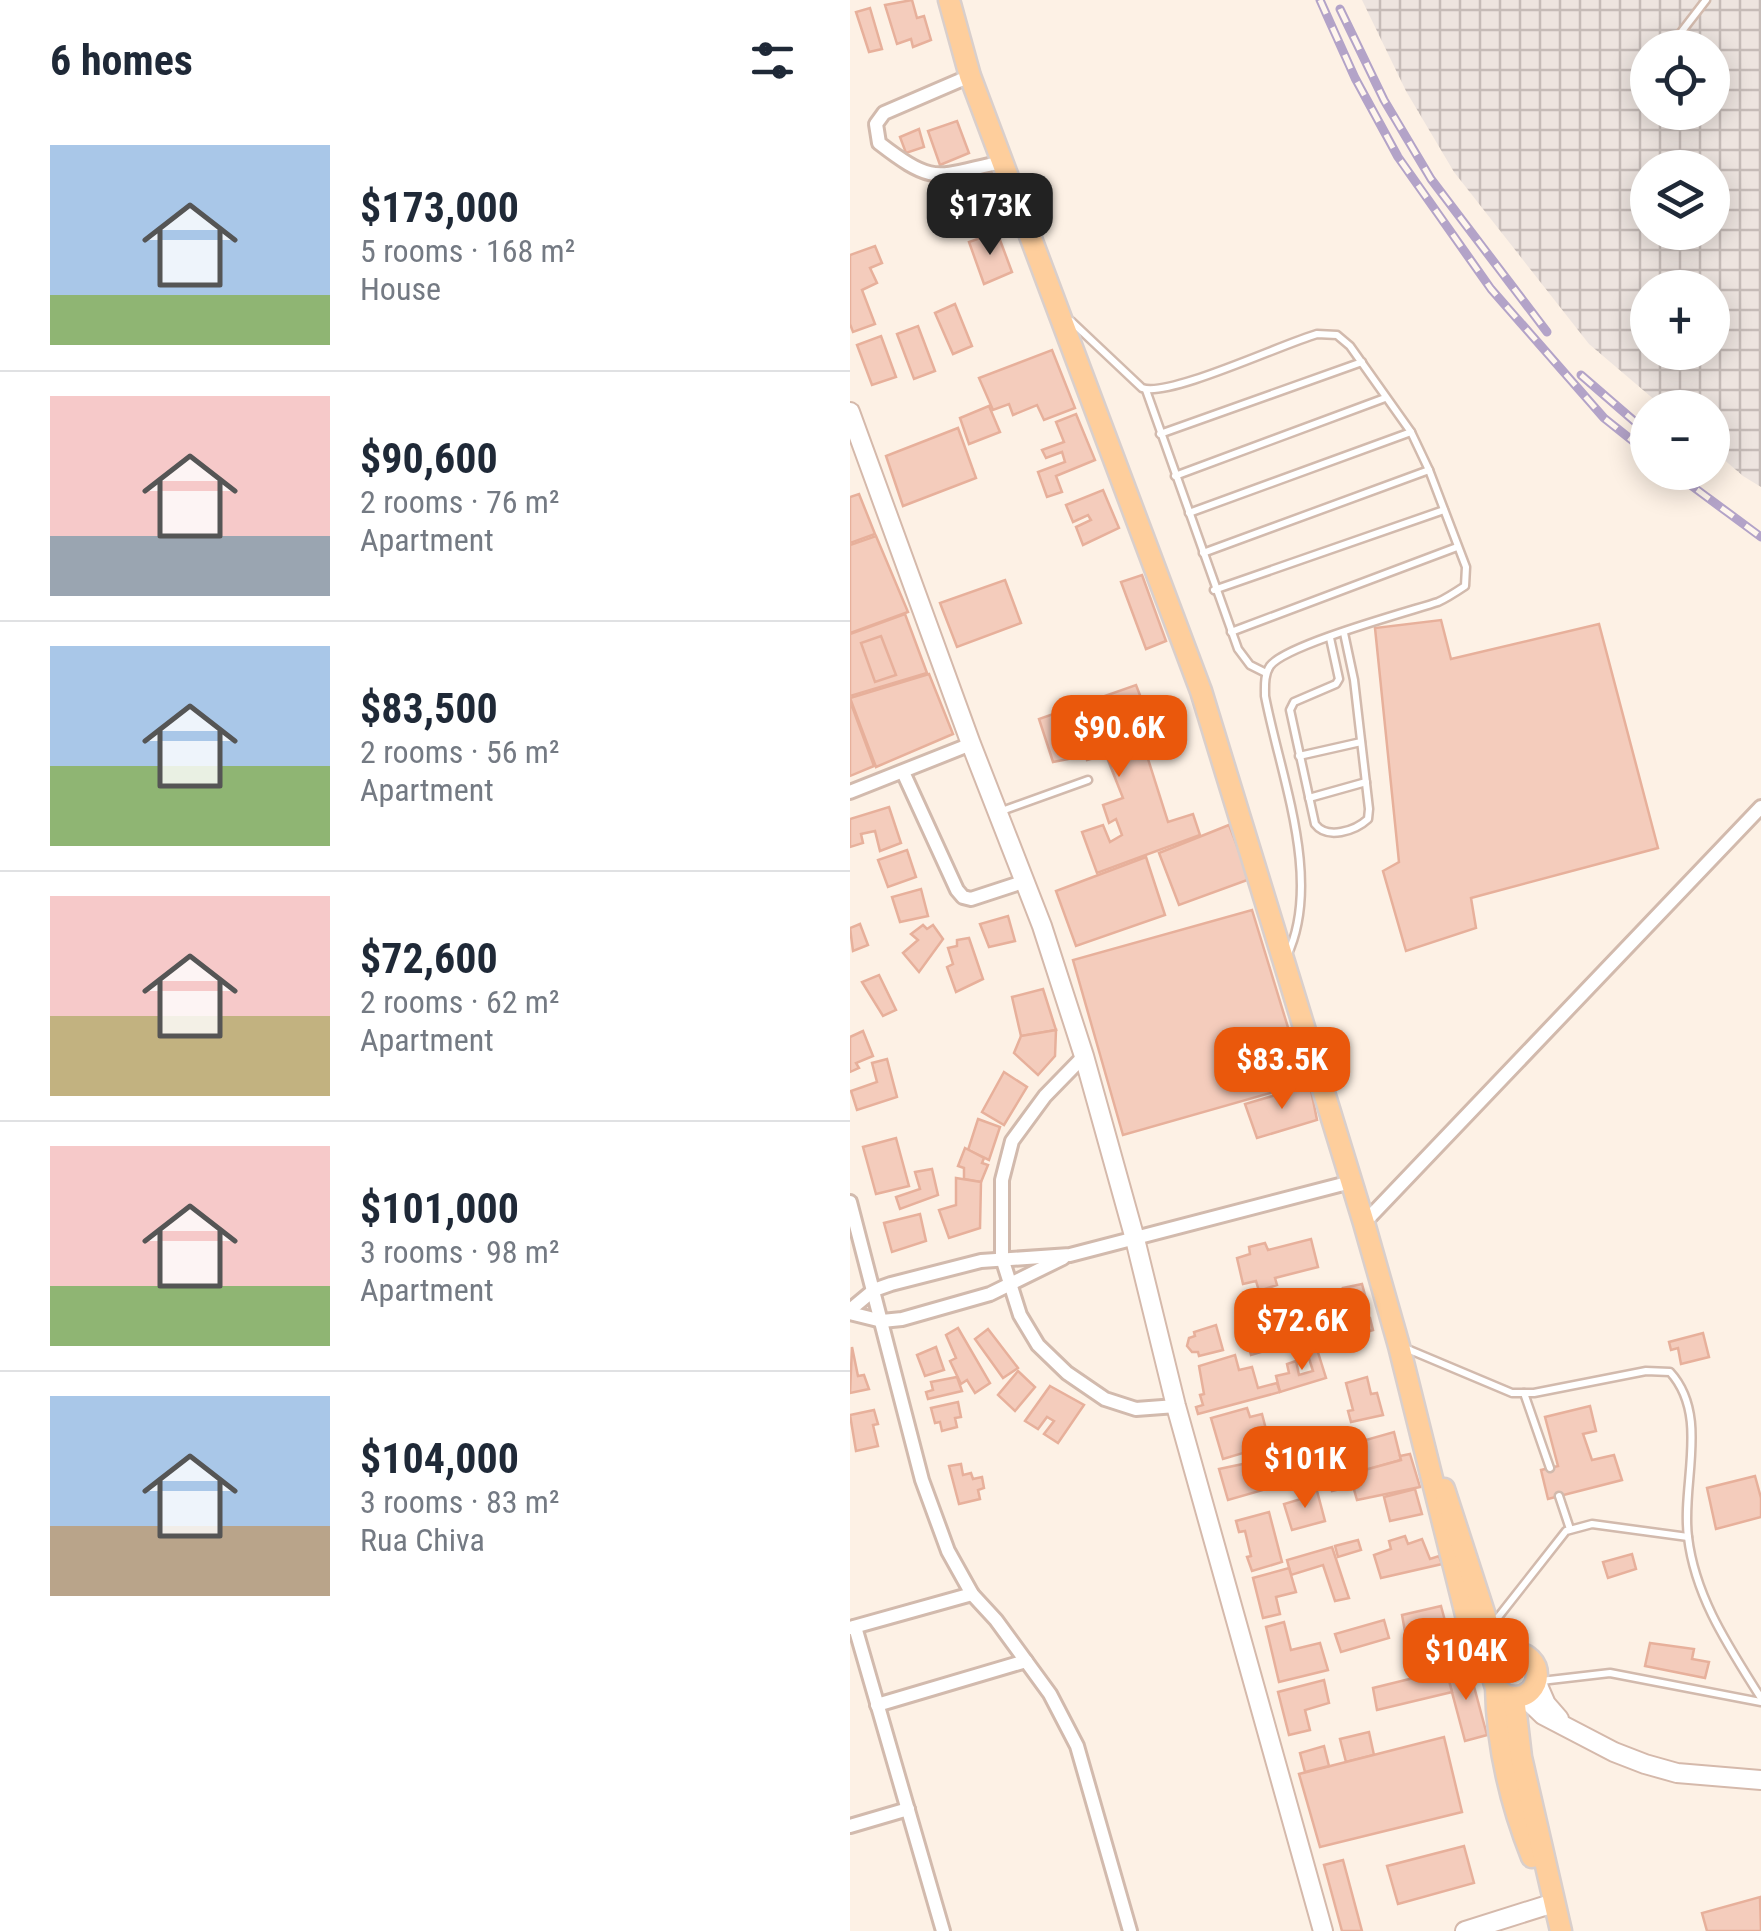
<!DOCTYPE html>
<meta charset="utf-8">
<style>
body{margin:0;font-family:"Roboto Condensed",sans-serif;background:#f2f2f3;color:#1f2937;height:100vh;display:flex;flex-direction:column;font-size:38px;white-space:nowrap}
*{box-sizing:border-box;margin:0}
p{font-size:32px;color:#747a83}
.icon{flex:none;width:55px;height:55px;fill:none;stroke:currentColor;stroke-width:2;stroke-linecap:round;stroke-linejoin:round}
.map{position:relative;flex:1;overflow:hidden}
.sheet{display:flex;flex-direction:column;background:#fff;width:850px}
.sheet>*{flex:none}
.buttons{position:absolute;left:780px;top:30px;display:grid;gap:20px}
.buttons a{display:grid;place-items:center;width:100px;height:100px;border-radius:50%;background:#fff;box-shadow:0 5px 25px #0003;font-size:50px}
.price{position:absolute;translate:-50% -85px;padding:0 22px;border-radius:20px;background:#ea580c;color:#fff;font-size:32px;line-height:65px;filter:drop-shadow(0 2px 5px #0008)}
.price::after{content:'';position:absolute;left:50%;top:60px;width:30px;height:22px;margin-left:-15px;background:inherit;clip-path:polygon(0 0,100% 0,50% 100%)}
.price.current{background:#222;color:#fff}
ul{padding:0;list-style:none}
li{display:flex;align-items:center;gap:30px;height:250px;padding:0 50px}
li+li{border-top:2px solid #e0e1e3}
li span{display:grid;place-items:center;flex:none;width:280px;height:200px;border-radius:0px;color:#555}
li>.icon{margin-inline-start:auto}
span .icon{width:120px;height:120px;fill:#fffc;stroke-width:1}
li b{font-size:42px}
h2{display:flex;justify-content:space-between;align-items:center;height:120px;padding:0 50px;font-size:42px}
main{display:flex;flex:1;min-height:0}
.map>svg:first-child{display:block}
.industrial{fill:url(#industrial-grid);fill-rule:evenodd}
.building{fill:#f4ccbc;stroke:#e7b09b;stroke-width:2.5}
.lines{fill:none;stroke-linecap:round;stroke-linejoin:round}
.lane-casing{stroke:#d2baad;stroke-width:11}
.street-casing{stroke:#d2baad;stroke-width:18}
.secondary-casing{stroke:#d5b9ab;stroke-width:22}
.primary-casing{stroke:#d9cfcc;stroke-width:25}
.lane{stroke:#fff;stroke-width:6}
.street{stroke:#fff;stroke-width:12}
.secondary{stroke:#fff;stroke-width:18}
.primary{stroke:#fece9c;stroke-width:20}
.rail-casing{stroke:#b3a3c8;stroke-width:9}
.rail{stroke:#fff6ed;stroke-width:5;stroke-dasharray:15;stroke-linecap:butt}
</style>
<main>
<section class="sheet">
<h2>6 homes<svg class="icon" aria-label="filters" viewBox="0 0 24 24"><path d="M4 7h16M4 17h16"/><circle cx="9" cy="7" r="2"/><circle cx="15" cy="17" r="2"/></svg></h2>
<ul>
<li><span style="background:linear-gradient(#a9c7e8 75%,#8fb573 0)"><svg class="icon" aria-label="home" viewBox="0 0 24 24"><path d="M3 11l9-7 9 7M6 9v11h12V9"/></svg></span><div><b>$173,000</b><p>5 rooms · 168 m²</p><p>House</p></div></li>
<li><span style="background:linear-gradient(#f6c9c9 70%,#9aa5b1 0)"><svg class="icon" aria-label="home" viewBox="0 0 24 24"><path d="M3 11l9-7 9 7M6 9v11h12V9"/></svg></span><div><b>$90,600</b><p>2 rooms · 76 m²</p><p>Apartment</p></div></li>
<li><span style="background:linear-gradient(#a9c7e8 60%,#8fb573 0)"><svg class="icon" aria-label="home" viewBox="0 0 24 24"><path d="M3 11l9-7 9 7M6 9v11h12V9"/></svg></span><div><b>$83,500</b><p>2 rooms · 56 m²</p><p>Apartment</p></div></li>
<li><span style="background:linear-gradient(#f6c9c9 60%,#c2b280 0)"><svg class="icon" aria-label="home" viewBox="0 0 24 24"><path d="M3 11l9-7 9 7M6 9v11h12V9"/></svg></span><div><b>$72,600</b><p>2 rooms · 62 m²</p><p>Apartment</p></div></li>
<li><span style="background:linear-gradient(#f6c9c9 70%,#8fb573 0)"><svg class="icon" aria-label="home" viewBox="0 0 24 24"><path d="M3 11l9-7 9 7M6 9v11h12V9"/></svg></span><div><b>$101,000</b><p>3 rooms · 98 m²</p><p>Apartment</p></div></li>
<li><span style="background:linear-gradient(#a9c7e8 65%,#b9a48a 0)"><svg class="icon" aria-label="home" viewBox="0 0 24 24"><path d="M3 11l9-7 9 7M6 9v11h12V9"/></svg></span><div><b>$104,000</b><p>3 rooms · 83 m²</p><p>Rua Chiva</p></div></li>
</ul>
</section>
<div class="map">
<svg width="911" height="1931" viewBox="0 0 911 1931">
<defs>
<pattern id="industrial-grid" width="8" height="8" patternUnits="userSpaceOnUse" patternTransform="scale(2.5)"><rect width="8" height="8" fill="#ede4df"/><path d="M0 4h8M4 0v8" fill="none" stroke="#c5bbb7"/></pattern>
</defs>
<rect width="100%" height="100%" fill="#fdf1e5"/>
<path class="industrial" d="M512 0H911V487L893 476 863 450 862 408 813 407 739 344 604 172 556 91ZM798 48H862V112H798ZM798 168H862V232H798ZM798 288H862V352H798Z"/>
<g class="building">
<path d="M62 0 67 18 74 16 81 40 63 47 61 39 47 44 35 5Z"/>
<path d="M20 8 32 49 19 52 6 12Z"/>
<path d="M107 121 119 153 90 165 78 131Z"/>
<path d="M69 129 74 147 56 153 50 137Z"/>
<path d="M144 193 156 223 139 230 128 199Z"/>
<path d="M147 232 162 272 134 284 119 242Z"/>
<path d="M25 246 32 263 20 268 27 283 12 290 25 324 3 332 0 324V255Z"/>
<path d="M105 304 122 346 103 354 85 313Z"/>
<path d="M68 326 85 371 64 379 47 334Z"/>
<path d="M31 336 46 377 22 385 7 345Z"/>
<path d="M202 350 225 408 194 420 187 405 163 415 159 404 143 410 129 378Z"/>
<path d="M139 406 150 432 119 444 110 418Z"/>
<path d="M226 414 245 460 206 476 212 492 197 497 188 472 215 462 212 452 196 458 192 450 214 442 206 422Z"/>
<path d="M108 428 126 478 53 506 36 456Z"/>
<path d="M253 490 269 528 233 545 226 527 241 520 238 515 223 522 216 505Z"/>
<path d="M9 494 25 534 0 543V497Z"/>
<path d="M26 536 58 612 0 633V545Z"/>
<path d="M292 575 316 641 296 649 271 582Z"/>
<path d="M155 580 171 623 107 647 90 603Z"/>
<path d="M55 614 77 673 0 696V634Z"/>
<path d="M591 620 601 659 749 624 808 848 621 898 626 928 556 951 533 871 549 862 525 628Z"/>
<path d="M31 636 46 675 25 682 11 643Z"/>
<path d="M79 674 103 734 26 767 0 698Z"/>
<path d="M286 685 293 703 247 717 250 729 285 718 318 822 343 814 350 835 247 873 232 832 253 825 260 842 272 835 266 819 259 823 253 805 273 798 256 755 237 760 227 728 219 729 228 757 203 762 189 719Z"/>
<path d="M0 701 24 766 0 776Z"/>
<path d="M39 807 51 843 30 851 25 831 11 834 13 843 0 847V819Z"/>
<path d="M379 825 400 879 329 905 309 853Z"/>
<path d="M57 850 66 877 38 887 28 860Z"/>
<path d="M296 857 315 915 226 946 206 891Z"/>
<path d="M71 889 78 916 50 922 42 897Z"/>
<path d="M402 910 455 1083 273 1135 223 960Z"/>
<path d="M158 916 165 941 139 947 130 924Z"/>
<path d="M10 924 18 945 3 951 0 928Z"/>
<path d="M73 925 77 929 83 925 93 939 69 972 53 953 68 940 61 934Z"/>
<path d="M119 938 133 979 106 992 97 967 103 964 98 948 107 946V940Z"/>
<path d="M29 975 46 1010 33 1016 12 982Z"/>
<path d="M193 989 206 1030 171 1036 162 997Z"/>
<path d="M206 1030 205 1056 188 1075 164 1053 171 1036Z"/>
<path d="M13 1031 23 1056 6 1063 9 1068 0 1072V1037Z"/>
<path d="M37 1059 47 1097 7 1110 1 1091 27 1082 22 1063Z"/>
<path d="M154 1072 177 1087 154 1125 132 1112Z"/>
<path d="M460 1085 467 1120 407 1138 395 1104Z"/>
<path d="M128 1119 150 1127 139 1160 118 1150Z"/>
<path d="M46 1138 59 1186 26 1194 13 1147Z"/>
<path d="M115 1148 134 1158 132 1163 138 1165 131 1182 114 1179V1168L108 1166Z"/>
<path d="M82 1169 88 1195 50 1209 46 1197 70 1189 65 1172Z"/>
<path d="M106 1178 131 1182 130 1228 99 1238 89 1210 106 1205Z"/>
<path d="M70 1214 76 1241 42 1252 34 1223Z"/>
<path d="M461 1239 468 1267 425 1278 427 1285 409 1291 406 1281 393 1284 387 1258 400 1254 399 1247 415 1243 418 1250Z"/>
<path d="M512 1284 518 1306 511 1309 514 1318H520L523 1330 466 1346 464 1339 456 1341 452 1327 463 1325 457 1300 470 1297 479 1334 504 1327 509 1320 506 1311 500 1312 493 1288Z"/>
<path d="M426 1299 434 1332 414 1337 405 1303Z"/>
<path d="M366 1325 373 1350 349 1356 348 1352H342L337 1346 339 1338 345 1336 344 1332Z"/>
<path d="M108 1328 140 1383 125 1393 117 1380 111 1384 100 1361 106 1358 96 1335Z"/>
<path d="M138 1329 168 1368 153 1378 125 1339Z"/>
<path d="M412 1329 418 1350 401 1355 395 1333Z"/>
<path d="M853 1333 859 1357 831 1364 828 1348 821 1350 819 1342Z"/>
<path d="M466 1346 476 1378 430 1392 426 1376 439 1373 437 1364 446 1361 449 1375 463 1371 456 1349Z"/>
<path d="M2 1347 8 1376 14 1375 19 1389 0 1393Z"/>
<path d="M86 1347 94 1370 75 1376 67 1355Z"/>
<path d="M385 1355 389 1370 402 1367 408 1388 427 1383 430 1392 348 1414 346 1407 353 1405 350 1395 354 1394 349 1366Z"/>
<path d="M168 1371 185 1387 165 1411 148 1395Z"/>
<path d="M107 1377 112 1391 78 1399 76 1392 83 1390 81 1382Z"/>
<path d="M517 1377 521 1394 527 1393 533 1415 501 1422 498 1411 503 1410 496 1383Z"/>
<path d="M200 1386 234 1405 208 1443 194 1434 204 1421 197 1417 188 1429 175 1421Z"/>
<path d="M108 1402 111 1417 105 1418 107 1427 92 1431 90 1422 85 1423 81 1408Z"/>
<path d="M740 1406 746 1431 733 1434 742 1460 764 1455 772 1480 698 1499 691 1470 708 1466 695 1417Z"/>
<path d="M397 1408 400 1417 412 1414 420 1445 373 1459 361 1418Z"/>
<path d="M24 1410 28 1424 23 1425 28 1446 6 1451 0 1415Z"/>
<path d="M544 1432 551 1460 498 1475 491 1447Z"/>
<path d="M452 1433 466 1487 458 1488 448 1451 444 1453 442 1446 434 1448 431 1438Z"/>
<path d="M483 1433 492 1468 480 1472 475 1448 470 1449 466 1438Z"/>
<path d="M560 1454 570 1487 507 1500 503 1486 482 1491 478 1480 551 1460 550 1456Z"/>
<path d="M412 1460 420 1488 378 1500 369 1469Z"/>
<path d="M111 1464 113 1475 121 1473 123 1479 132 1477 134 1488 128 1490 130 1499 109 1504 99 1466Z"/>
<path d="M905 1476 911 1498V1517L866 1529 857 1488Z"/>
<path d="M466 1487 475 1521 442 1530 434 1504 461 1496 458 1488Z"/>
<path d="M565 1489 572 1514 540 1521 534 1497Z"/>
<path d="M419 1512 432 1562 402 1571 397 1557 401 1556 395 1531 389 1532 386 1521Z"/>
<path d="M555 1536 558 1544 572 1539 580 1559 589 1556 592 1564 531 1578 524 1555 541 1549 539 1541Z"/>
<path d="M508 1540 511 1550 488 1557 485 1546Z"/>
<path d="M482 1547 499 1598 485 1601 473 1565 441 1575 437 1560Z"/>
<path d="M782 1554 786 1569 758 1578 753 1562Z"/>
<path d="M439 1568 446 1592 426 1597 430 1614 413 1618 403 1578Z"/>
<path d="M591 1606 601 1643 559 1654 552 1615Z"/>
<path d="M534 1620 539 1638 491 1652 485 1634Z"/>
<path d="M434 1622 441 1650 470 1643 478 1670 429 1682 416 1627Z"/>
<path d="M611 1641 618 1664 588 1672 581 1648Z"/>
<path d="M800 1643 844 1649 842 1659 859 1662 855 1678 795 1666Z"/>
<path d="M618 1664 637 1735 615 1741 596 1670Z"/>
<path d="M596 1670 602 1692 527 1710 523 1688Z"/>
<path d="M474 1680 479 1703 455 1710 460 1730 439 1735 428 1692Z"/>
<path d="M519 1732 524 1755 496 1762 490 1739Z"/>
<path d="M594 1737 612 1812 470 1847 449 1774Z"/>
<path d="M474 1746 479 1766 455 1772 450 1753Z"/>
<path d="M614 1846 624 1883 548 1904 537 1866Z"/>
<path d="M493 1860 512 1931H492L474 1865Z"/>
<path d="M910 1897 911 1931H857L852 1913Z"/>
</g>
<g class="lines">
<defs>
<g id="lane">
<path d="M819 48 856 0"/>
<path d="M221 321 292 388C318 398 432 344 467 334L487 335 500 346 561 432 579 470 616 567 615 586C606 592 597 598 588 602 557 612 435 645 420 666 414 675 415 686 415 696 430 775 473 880 437 956"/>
<path d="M296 390 388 649 400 665 416 673"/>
<path d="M310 434 512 362"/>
<path d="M325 476 535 398"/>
<path d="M339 513 561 432"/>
<path d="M353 553 579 470"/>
<path d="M364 590 594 510"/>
<path d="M381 632 607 547"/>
<path d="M480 638 489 679 486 684 444 702 440 710 465 824C477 840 505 831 518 819L519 809 504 680 494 633"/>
<path d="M449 756 511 742"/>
<path d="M459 798 516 782"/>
<path d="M149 812 238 780"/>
<path d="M555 1348 662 1393H684L796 1371 820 1372C860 1416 831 1483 838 1537 845 1597 879 1647 911 1698"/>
<path d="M674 1393 700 1468"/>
<path d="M709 1496 720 1529"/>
<path d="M642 1625 716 1531 742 1524 838 1537"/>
<path d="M691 1681 760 1673 911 1702"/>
</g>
<g id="street">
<path d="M120 76 34 113 26 124 29 143C86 187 86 176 152 162"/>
<path d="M53 772 107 890 113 897 121 899 176 881"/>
<path d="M0 792 121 744"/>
<path d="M234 1056 195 1096 162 1141 152 1180V1258L170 1315 188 1345 217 1373 255 1399 286 1409 326 1406"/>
<path d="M0 1202 72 1480 98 1551 122 1594 146 1620 200 1694 227 1746 280 1931"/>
<path d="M514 1223 911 807"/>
<path d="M0 1310 24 1290 41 1284 131 1261 220 1255 501 1182"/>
<path d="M0 1313 32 1321 52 1319 140 1294 213 1258"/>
<path d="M5 1627 93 1931"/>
<path d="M0 1628 122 1594"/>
<path d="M27 1705 176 1661"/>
<path d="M0 1826 58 1809"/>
</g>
<g id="secondary">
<path d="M0 412 121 744 192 926 234 1056 285 1239 326 1406 473 1931"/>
<path d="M686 1681 696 1704 709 1719"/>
<path d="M673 1696 693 1715 764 1752 795 1764 827 1773 911 1780"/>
<path d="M615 1931 704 1903"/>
</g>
<g id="primary">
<path d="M99 0 120 76 351 691 514 1223 549 1346 620 1631 627 1653 643 1675"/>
<path d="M594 1489 639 1628 654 1656"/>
<circle cx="665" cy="1675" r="22"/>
<path d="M646 1687C647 1746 660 1802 682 1857"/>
<path d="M664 1697 671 1757 711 1931"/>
</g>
</defs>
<use href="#lane" class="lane-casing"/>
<use href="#street" class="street-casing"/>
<use href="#secondary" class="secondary-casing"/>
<use href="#primary" class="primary-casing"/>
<use href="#lane" class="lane"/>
<use href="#street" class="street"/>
<use href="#secondary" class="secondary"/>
<use href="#primary" class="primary"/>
<defs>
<g id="rail">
<path d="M470 0 505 78 548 157 641 289 754 418 798 453"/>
<path d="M490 9 534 100 581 179 697 332"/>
<path d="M731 375 798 433"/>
<path d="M823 472 911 537"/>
</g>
</defs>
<use href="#rail" class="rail-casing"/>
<use href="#rail" class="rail"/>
</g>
</svg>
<div class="buttons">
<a><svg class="icon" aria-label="locate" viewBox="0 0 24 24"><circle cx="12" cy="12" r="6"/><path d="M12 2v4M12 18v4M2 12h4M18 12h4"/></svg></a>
<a><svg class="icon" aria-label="layers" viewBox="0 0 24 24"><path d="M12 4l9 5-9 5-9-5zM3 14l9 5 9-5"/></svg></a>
<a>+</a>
<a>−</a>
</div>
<b class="price current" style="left:140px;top:258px">$173K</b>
<b class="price" style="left:269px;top:780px">$90.6K</b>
<b class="price" style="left:432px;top:1112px">$83.5K</b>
<b class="price" style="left:452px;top:1373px">$72.6K</b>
<b class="price" style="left:455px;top:1511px">$101K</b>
<b class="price" style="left:616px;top:1703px">$104K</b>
</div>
</main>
